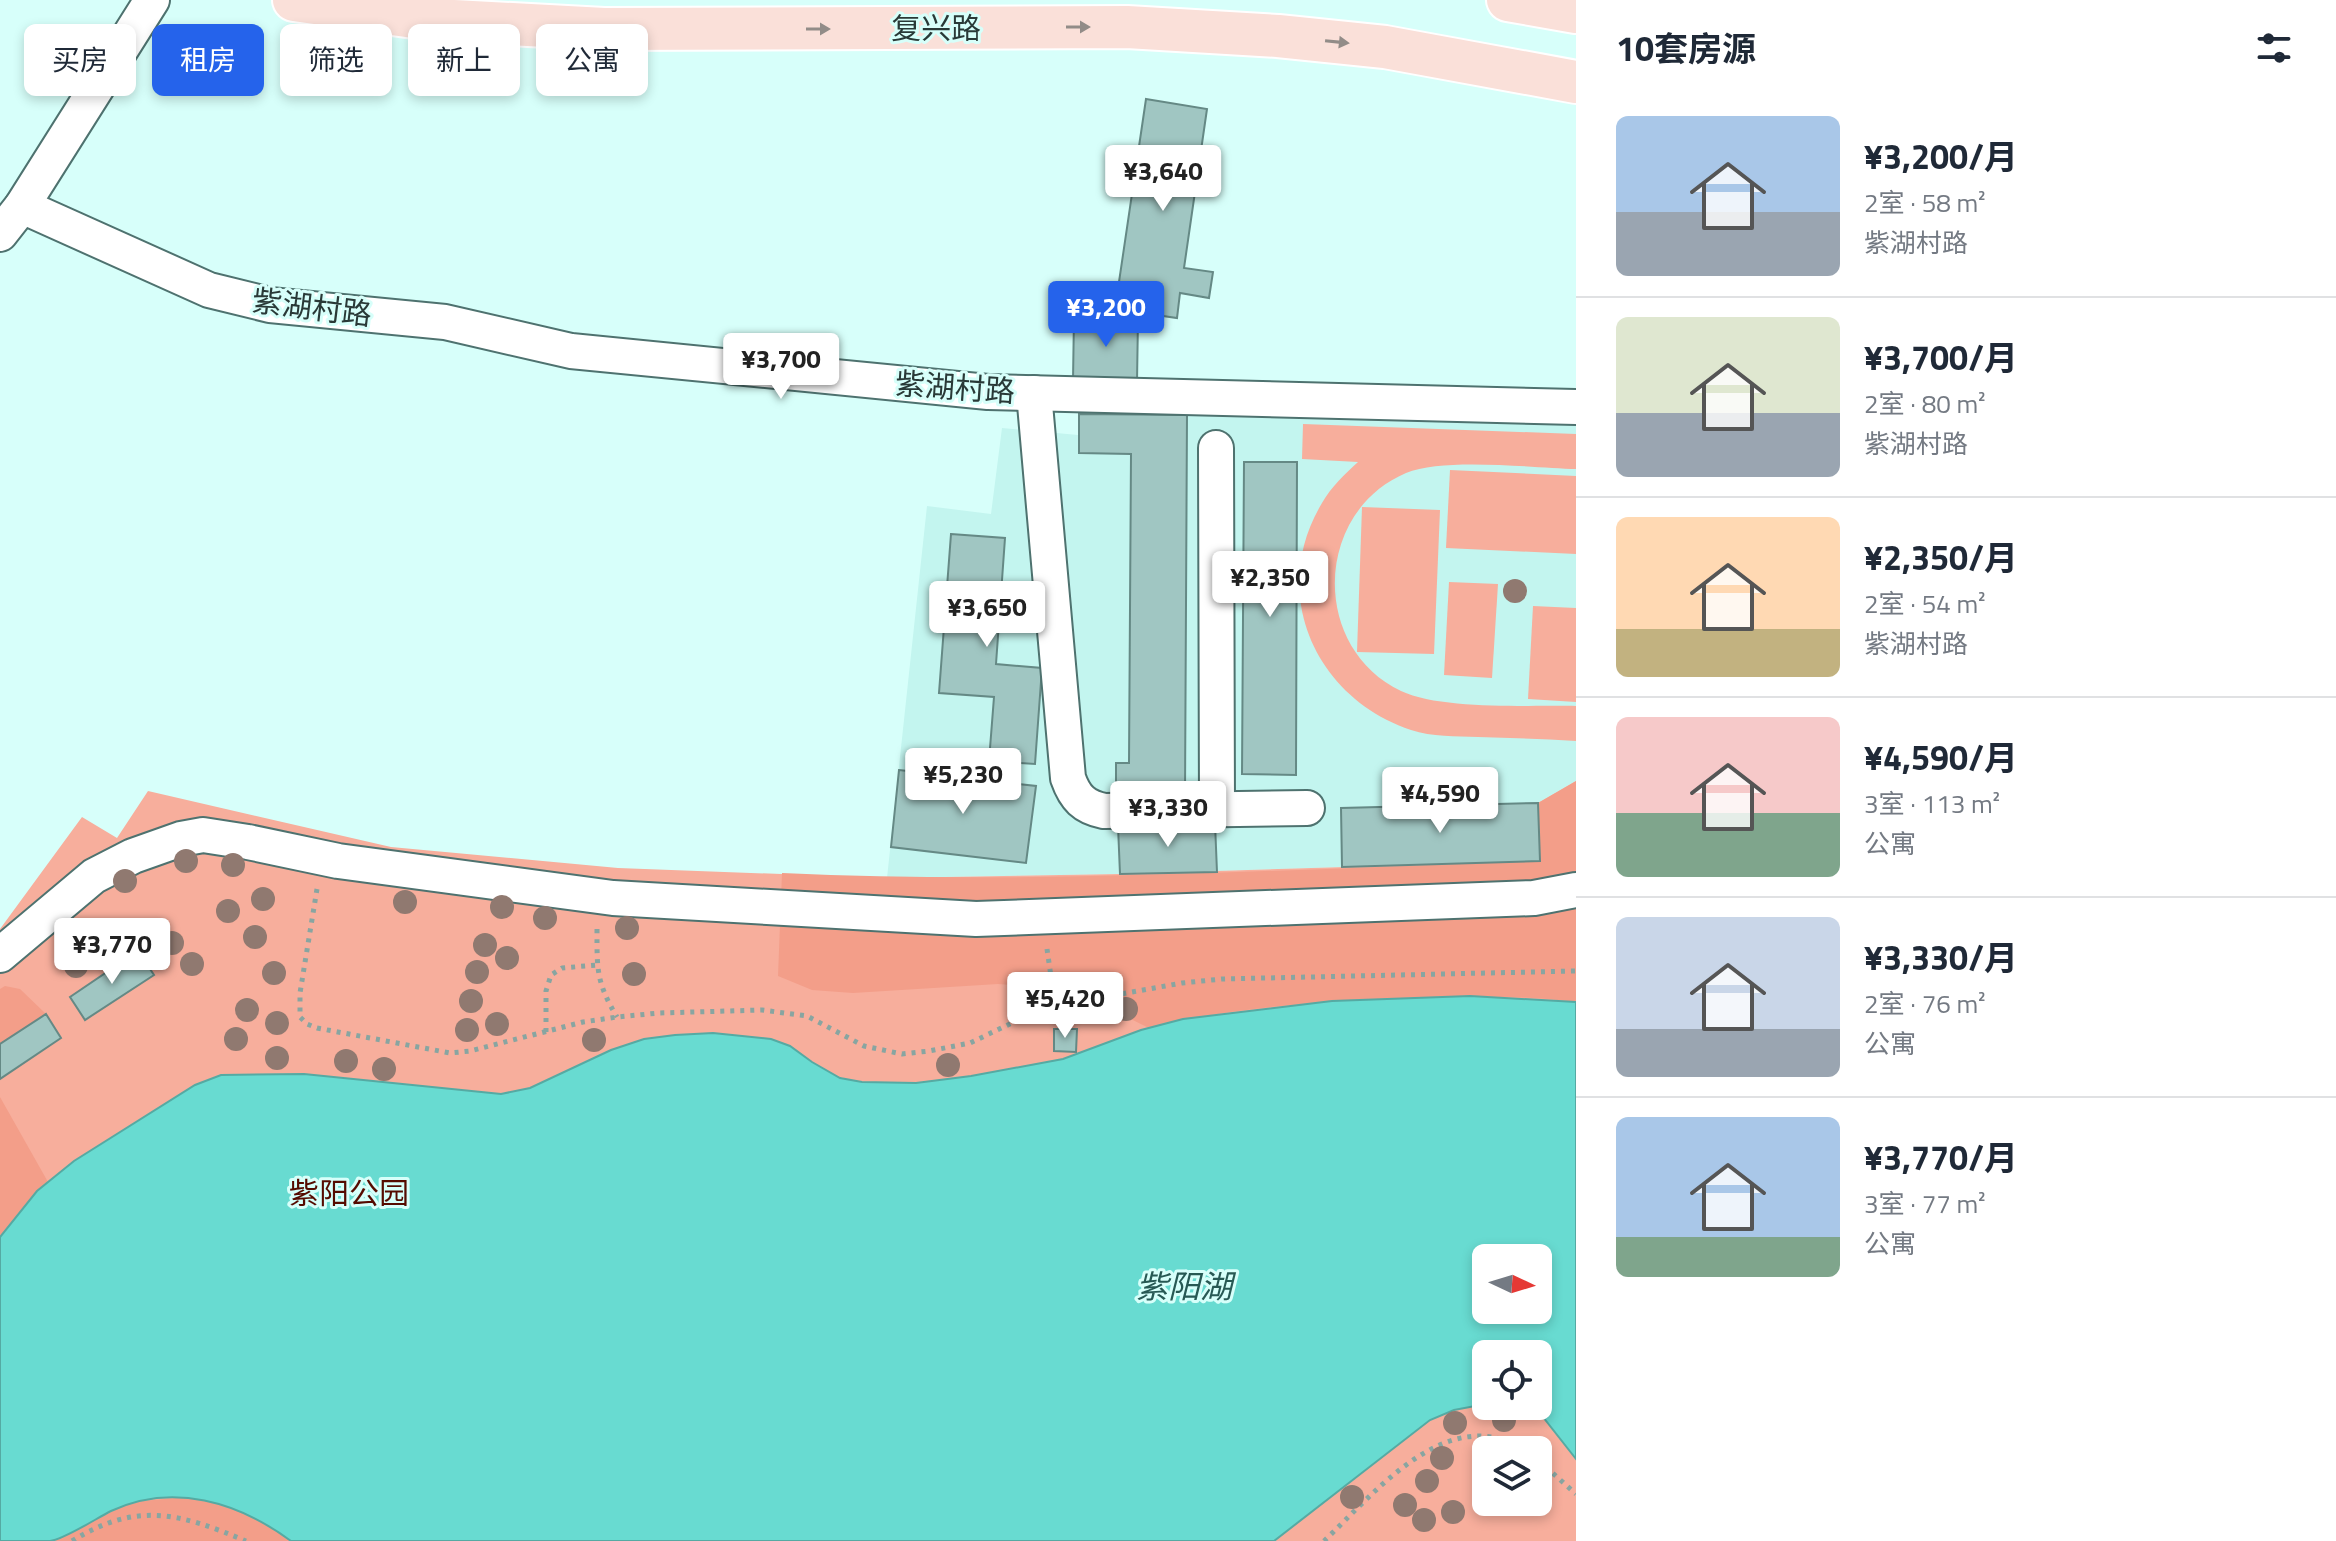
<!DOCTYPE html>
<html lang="zh">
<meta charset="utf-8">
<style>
body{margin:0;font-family:"Titillium Web","Noto Sans SC",sans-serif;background:#f6f6f7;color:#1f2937;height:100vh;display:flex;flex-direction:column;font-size:30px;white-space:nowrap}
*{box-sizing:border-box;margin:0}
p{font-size:26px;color:#747a83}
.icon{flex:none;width:44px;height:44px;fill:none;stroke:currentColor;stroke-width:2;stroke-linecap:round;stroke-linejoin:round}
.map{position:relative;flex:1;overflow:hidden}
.sheet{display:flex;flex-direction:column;background:#fff;width:760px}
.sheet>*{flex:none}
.guide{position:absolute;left:24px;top:24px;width:760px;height:72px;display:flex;gap:16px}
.needle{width:52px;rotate:94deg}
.buttons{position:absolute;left:1472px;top:1244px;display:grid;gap:16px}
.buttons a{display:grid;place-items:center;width:80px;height:80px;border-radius:12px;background:#fff;box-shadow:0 4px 12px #0003;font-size:40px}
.price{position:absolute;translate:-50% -68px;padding:0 18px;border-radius:8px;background:#fff;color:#222;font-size:26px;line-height:52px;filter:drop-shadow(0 2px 4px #0008)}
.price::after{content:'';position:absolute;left:50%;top:48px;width:24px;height:18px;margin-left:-12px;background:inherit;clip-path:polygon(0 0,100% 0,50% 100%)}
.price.active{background:#2563eb;color:#fff}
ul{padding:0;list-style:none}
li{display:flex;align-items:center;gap:24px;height:200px;padding:0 40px}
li+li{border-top:2px solid #e0e1e3}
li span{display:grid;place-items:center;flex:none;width:224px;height:160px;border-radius:12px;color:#555}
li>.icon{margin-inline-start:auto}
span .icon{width:96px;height:96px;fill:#fffc;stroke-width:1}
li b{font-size:34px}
h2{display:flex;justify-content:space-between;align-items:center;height:96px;padding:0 40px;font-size:34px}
.pill{padding:0 28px;border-radius:12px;background:#fff;box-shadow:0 4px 12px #0003;font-size:28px;line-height:72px}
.pill.active{background:#2563eb;color:#fff}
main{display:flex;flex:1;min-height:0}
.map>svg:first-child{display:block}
.built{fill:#c3f5ef}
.green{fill:#f7ae9c;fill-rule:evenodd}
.forest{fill:#f39e89}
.water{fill:#68dbd1;stroke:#55aaa3;stroke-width:2;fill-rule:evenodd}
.building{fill:#a0c6c2;stroke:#658985;stroke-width:2}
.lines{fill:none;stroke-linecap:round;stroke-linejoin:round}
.minor-casing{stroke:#4e726f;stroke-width:38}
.major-casing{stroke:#fff;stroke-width:46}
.path{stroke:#88a5a1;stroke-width:5;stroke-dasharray:4 6;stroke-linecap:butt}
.minor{stroke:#fff;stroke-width:34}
.major{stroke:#fae0d9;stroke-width:42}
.tree{fill:#907970}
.oneway{fill:#928c88}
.labels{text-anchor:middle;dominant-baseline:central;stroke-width:6;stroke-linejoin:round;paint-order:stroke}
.street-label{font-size:30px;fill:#293937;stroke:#d7fffa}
.park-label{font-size:30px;fill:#550b00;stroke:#d7fffa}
.water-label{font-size:32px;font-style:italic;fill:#275954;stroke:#d7fffa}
</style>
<main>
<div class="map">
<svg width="1576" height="1541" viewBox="0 0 1576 1541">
<rect width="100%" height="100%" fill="#d7fffa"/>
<path class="built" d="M1079 414 1576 422V781L1538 803 1540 861 1120 874 887 878 927 506 991 514 1002 428 1078 435Z"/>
<g class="green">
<path d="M1303 424 1576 434V469C1533 468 1444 457 1406 473 1314 512 1310 647 1401 691 1441 710 1529 705 1576 706V741C1543 739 1511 738 1478 737 1456 736 1432 737 1411 730 1315 698 1268 593 1322 503 1331 487 1345 474 1358 462L1302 459Z"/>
<path d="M1450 470 1576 476V554L1446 548Z"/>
<path d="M1362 507 1440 510 1434 654 1357 652Z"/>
<path d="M1449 582 1498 584 1492 678 1444 675Z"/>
<path d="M1533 606 1576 608V702L1528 699Z"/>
<path d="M1576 781V1541H0V929L82 817 117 838 148 791 391 847 618 868 887 878 1120 874 1539 861 1538 803ZM1486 1258H1538V1310H1486ZM1486 1354H1538V1406H1486ZM1486 1450H1538V1502H1486Z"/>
</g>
<g class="forest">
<path d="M1576 781V1002C1514 994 1454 997 1392 999 1311 1003 1228 1007 1149 1028L1078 993 1062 989 998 984 853 993 812 990 778 976 782 873C1034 885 1287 869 1539 861L1538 803Z"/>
<path d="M5 986 20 989 46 1014 0 1044V989Z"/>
<path d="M0 1097 48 1182 37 1191 0 1237Z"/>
<path d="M186 1497C229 1504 256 1515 291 1541H54L131 1502Z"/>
</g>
<path class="water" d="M1470 996 1576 1002V1459L1539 1412 1531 1406H1538V1354H1486V1404L1454 1410 1430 1420 1274 1541H291C238 1502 173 1482 111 1511 97 1518 63 1540 50 1541 34 1541 16 1541 0 1541V1237L37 1191 74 1161 195 1085 221 1075 304 1074 501 1094 530 1088 611 1050 644 1039 675 1035 713 1033 771 1039 790 1046 812 1062 840 1078 862 1082 916 1083 971 1076 1063 1059 1141 1030 1183 1019 1332 1001ZM1486 1258H1538V1310H1486Z"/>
<g class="building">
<path d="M1146 99 1207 109 1184 268 1213 272 1209 298 1180 293 1177 318 1115 309Z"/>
<path d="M1074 316 1138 318 1137 382 1073 380Z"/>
<path d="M1079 414 1187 415 1185 795H1116V763H1129L1131 454 1079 453Z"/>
<path d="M1244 462H1297L1296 775 1242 774Z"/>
<path d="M951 534 1005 538 996 664 1042 668 1035 764 989 761 994 697 939 693Z"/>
<path d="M899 770 1036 786 1026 863 891 847Z"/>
<path d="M1538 803 1540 861 1342 867 1341 808Z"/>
<path d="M1215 823 1217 872 1120 874 1118 826Z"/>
<path d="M138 951 154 975 85 1020 70 997Z"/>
<path d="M46 1014 61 1038 0 1079V1044Z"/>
<path d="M1054 1029H1077L1076 1052 1054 1051Z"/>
</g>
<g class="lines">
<defs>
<g id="minor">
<path d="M22 206 209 290 270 305 445 322 571 351 988 392 1576 407"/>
<path d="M0 234 22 206 152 0"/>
<path d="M1034 393 1068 778C1075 798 1084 807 1104 811L1307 808"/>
<path d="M1216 448 1217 809"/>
<path d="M0 955 94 876 133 856 181 839 203 835 248 842 338 861 613 898 976 919 1534 898 1576 890"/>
</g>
<g id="major">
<path d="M294 0 435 20 604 29 1127 27 1278 36 1385 47 1576 82"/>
<path d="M1508 0 1576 12"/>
</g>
</defs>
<use href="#minor" class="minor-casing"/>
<use href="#major" class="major-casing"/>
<g class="path">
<path d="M317 889 300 993V1017L307 1024 317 1028 450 1053 470 1051 583 1022 617 1017 659 1013 762 1010 807 1016 864 1046 902 1054 929 1051 970 1043 1016 1021 1115 995 1182 983 1222 979 1576 971"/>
<path d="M597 929C597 969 596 982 617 1017"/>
<path d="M1047 949 1056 1011"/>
<path d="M546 1032V991L551 975 562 968 597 965"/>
<path d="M1538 1460 1576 1494"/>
<path d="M72 1541C137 1501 179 1513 246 1541"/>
<path d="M1324 1541C1375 1493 1447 1401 1525 1450"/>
</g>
<use href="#minor" class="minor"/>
<use href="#major" class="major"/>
</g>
<g class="tree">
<circle cx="1515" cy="591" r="12"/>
<circle cx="186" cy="861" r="12"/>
<circle cx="233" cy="865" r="12"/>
<circle cx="125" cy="881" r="12"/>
<circle cx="263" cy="899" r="12"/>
<circle cx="405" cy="902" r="12"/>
<circle cx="502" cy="907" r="12"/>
<circle cx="228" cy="911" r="12"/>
<circle cx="545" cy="918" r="12"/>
<circle cx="627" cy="928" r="12"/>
<circle cx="255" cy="937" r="12"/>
<circle cx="172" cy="943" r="12"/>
<circle cx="485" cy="945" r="12"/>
<circle cx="108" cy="950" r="12"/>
<circle cx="507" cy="958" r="12"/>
<circle cx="192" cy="964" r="12"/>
<circle cx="76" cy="966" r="12"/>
<circle cx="477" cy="972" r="12"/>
<circle cx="274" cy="973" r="12"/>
<circle cx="634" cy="974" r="12"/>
<circle cx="471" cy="1001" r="12"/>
<circle cx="1126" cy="1009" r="12"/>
<circle cx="247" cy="1010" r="12"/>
<circle cx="277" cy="1023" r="12"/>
<circle cx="497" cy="1024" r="12"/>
<circle cx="467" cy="1030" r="12"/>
<circle cx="236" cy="1039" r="12"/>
<circle cx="594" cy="1040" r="12"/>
<circle cx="277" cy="1058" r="12"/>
<circle cx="346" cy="1061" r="12"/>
<circle cx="948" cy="1065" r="12"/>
<circle cx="384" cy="1069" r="12"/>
<circle cx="1504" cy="1420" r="12"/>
<circle cx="1455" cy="1423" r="12"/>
<circle cx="1442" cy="1458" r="12"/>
<circle cx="1427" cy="1481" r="12"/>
<circle cx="1352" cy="1497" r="12"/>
<circle cx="1405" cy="1505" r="12"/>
<circle cx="1453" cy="1512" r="12"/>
<circle cx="1424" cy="1520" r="12"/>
</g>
<defs><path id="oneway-solid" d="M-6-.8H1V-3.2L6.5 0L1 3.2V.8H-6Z" transform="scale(2)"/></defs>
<g class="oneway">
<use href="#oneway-solid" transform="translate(1078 27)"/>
<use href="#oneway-solid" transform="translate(818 29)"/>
<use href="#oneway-solid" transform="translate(1337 42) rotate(6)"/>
</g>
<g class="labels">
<g class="street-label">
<text x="936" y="28">复兴路</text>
<text transform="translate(312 307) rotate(7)">紫湖村路</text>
<text transform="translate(955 387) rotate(4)">紫湖村路</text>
</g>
<g class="park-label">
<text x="349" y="1193">紫阳公园</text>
</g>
<g class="water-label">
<text x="1184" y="1286">紫阳湖</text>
</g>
</g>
</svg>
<div class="buttons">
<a><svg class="needle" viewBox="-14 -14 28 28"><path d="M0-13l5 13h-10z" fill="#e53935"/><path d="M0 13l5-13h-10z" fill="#747a83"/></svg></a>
<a><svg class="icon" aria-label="locate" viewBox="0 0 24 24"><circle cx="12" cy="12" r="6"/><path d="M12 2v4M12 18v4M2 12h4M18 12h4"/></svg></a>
<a><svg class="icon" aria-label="layers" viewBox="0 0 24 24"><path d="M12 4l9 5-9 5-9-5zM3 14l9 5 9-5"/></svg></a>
</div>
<b class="price" style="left:1163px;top:213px">¥3,640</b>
<b class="price active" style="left:1106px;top:349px">¥3,200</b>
<b class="price" style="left:781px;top:401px">¥3,700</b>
<b class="price" style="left:1270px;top:619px">¥2,350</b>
<b class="price" style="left:987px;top:649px">¥3,650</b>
<b class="price" style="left:963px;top:816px">¥5,230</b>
<b class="price" style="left:1440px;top:835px">¥4,590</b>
<b class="price" style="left:1168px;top:849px">¥3,330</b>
<b class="price" style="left:112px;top:986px">¥3,770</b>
<b class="price" style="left:1065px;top:1040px">¥5,420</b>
<div class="guide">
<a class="pill">买房</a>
<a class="pill active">租房</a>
<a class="pill">筛选</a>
<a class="pill">新上</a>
<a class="pill">公寓</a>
</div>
</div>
<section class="sheet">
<h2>10套房源<svg class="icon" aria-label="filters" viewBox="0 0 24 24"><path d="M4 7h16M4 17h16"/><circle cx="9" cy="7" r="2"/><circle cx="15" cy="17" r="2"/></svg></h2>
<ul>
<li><span style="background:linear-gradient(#a9c7e8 60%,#9aa5b1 0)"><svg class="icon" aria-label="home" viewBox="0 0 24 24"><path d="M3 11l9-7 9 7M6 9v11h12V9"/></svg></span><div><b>¥3,200/月</b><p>2室 · 58 m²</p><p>紫湖村路</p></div></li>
<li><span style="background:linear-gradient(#dfe7d0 60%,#9aa5b1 0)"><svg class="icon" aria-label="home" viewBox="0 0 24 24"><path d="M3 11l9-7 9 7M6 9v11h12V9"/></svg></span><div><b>¥3,700/月</b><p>2室 · 80 m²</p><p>紫湖村路</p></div></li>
<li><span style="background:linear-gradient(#ffd9b3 70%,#c2b280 0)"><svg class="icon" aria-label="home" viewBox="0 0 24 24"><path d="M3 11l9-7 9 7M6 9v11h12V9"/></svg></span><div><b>¥2,350/月</b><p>2室 · 54 m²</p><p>紫湖村路</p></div></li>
<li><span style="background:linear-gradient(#f6c9c9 60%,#7fa58c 0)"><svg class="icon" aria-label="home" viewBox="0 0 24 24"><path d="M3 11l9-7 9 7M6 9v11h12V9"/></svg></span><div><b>¥4,590/月</b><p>3室 · 113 m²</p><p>公寓</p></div></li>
<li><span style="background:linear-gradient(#c9d6e8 70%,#9aa5b1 0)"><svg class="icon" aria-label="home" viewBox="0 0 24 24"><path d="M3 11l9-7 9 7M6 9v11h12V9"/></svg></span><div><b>¥3,330/月</b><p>2室 · 76 m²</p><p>公寓</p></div></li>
<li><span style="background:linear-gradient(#a9c7e8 75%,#7fa58c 0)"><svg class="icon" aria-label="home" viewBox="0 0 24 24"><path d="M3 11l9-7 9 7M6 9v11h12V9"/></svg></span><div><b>¥3,770/月</b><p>3室 · 77 m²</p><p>公寓</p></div></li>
</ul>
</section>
</main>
